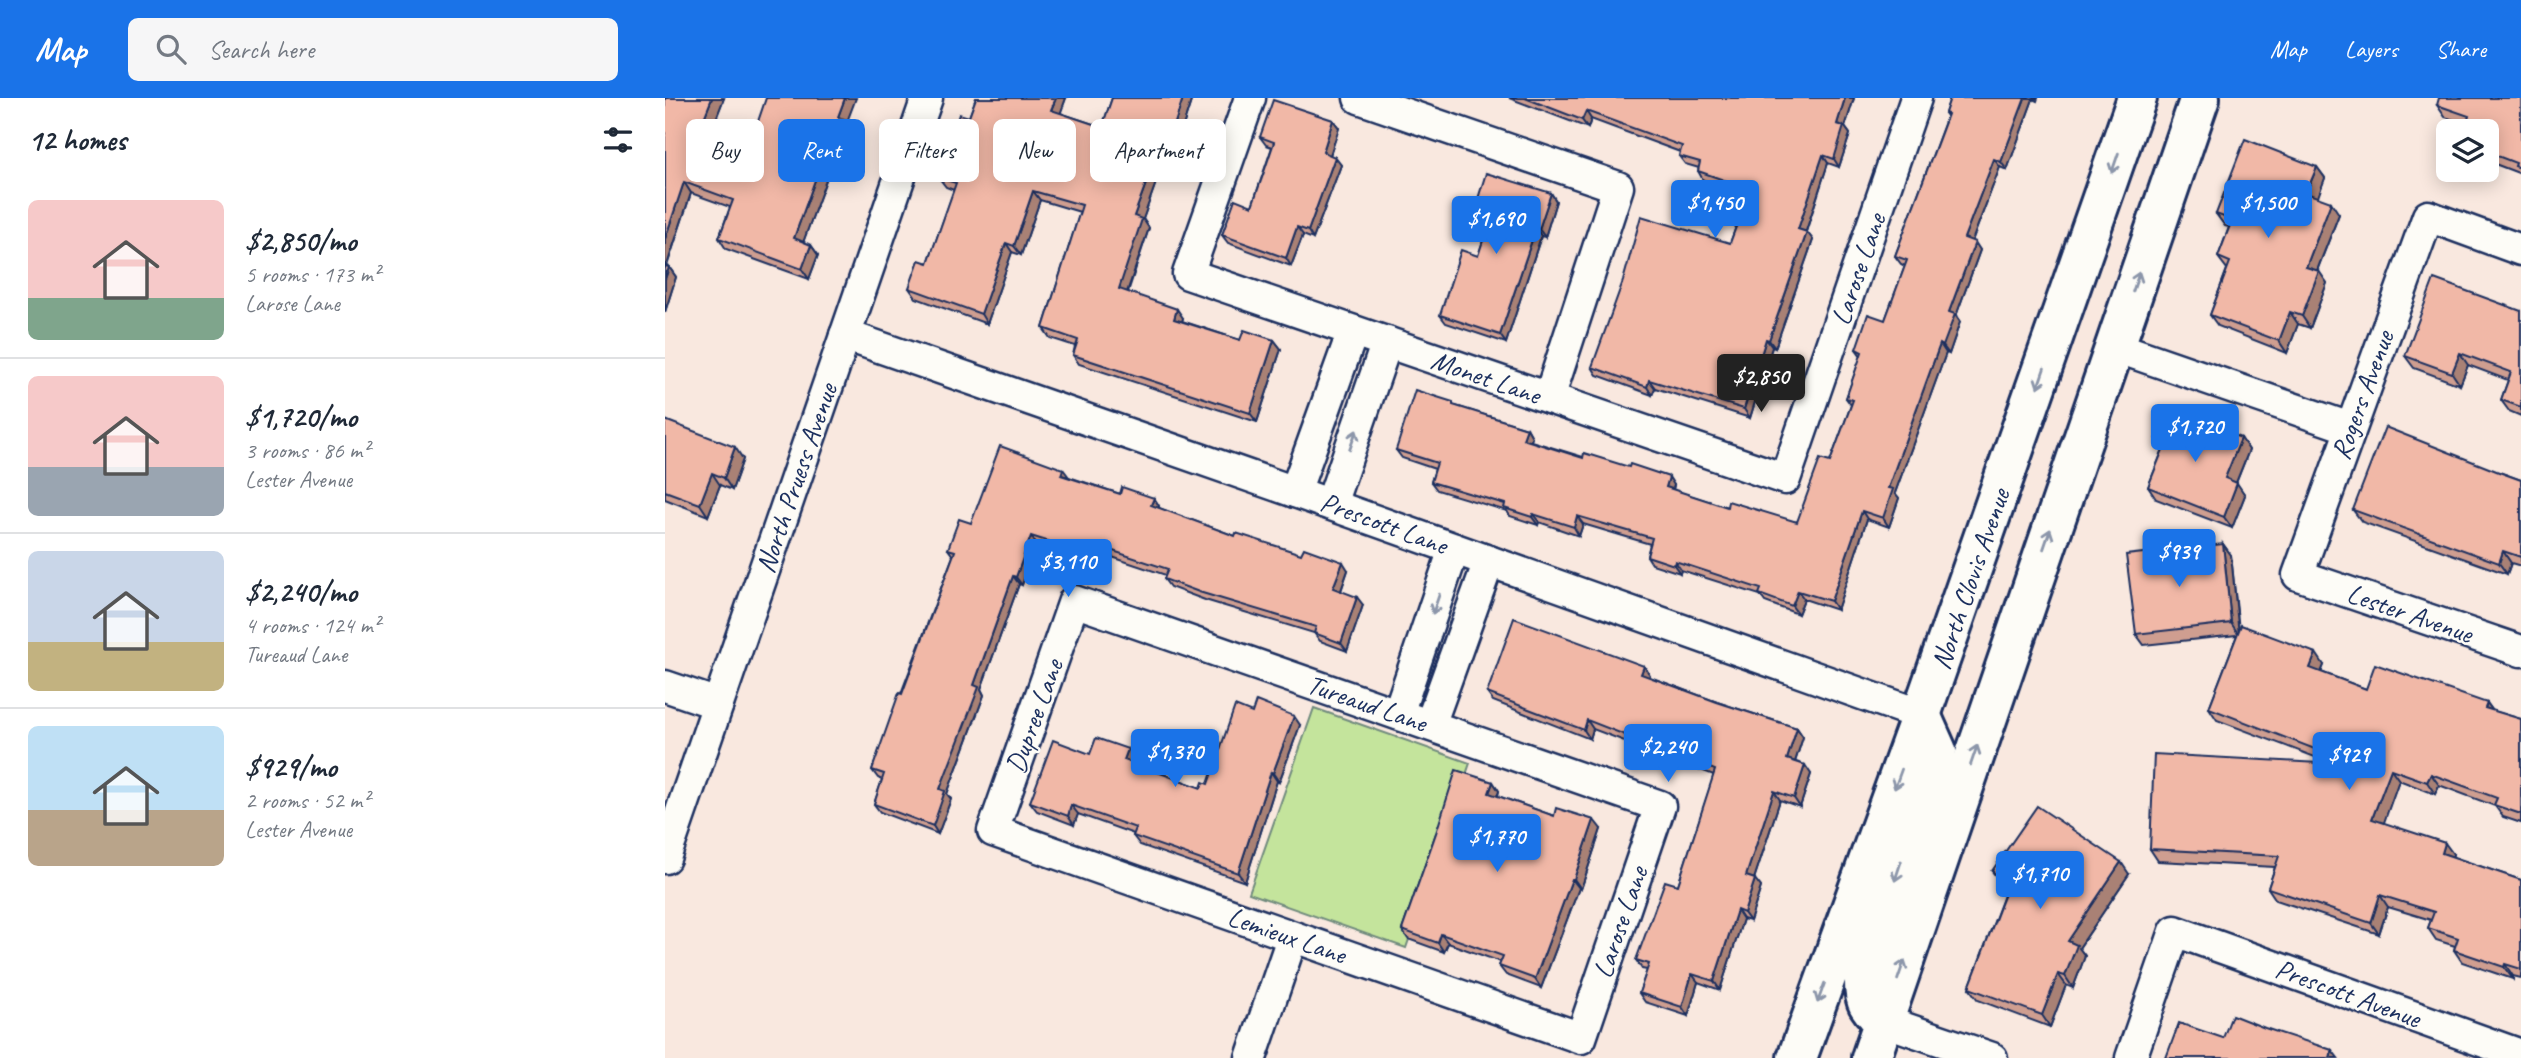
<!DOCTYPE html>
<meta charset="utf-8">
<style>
body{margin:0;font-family:Caveat,sans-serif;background:#f6f6f7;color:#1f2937;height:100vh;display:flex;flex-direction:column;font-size:26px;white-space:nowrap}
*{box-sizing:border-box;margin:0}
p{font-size:23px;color:#747a83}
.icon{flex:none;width:38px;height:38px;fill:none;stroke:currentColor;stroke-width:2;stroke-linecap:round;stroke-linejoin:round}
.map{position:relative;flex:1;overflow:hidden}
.details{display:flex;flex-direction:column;background:#fff;width:665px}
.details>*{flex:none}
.banner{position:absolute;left:21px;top:21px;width:665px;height:63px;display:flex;gap:14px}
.fabs{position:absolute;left:1771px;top:21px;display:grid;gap:14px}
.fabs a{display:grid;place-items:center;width:63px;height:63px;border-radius:10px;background:#fff;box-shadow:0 4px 18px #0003;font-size:35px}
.price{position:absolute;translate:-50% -60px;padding:0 16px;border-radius:7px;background:#1a73e8;color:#fff;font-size:23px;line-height:46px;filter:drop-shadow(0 2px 4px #0008)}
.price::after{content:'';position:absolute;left:50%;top:42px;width:21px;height:16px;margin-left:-10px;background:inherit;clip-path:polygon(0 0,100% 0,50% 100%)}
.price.current{background:#222;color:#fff}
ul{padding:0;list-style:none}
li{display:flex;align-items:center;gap:21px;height:175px;padding:0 28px}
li+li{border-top:2px solid #e0e1e3}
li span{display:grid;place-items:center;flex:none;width:196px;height:140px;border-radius:10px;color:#555}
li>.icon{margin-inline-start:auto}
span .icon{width:84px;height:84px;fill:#fffc;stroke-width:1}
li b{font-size:30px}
h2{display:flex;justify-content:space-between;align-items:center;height:84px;padding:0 28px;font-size:30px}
.chip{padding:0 24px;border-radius:10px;background:#fff;box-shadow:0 4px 18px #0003;font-size:24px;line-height:63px}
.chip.current{background:#1a73e8;color:#fff}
header{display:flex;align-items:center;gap:42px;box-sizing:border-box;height:98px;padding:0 35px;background:#1a73e8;color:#fff}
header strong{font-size:33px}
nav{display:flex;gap:38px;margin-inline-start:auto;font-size:24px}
.search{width:490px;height:63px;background:#f6f6f7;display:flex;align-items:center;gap:18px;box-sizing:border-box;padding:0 24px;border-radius:10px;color:#747a83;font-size:26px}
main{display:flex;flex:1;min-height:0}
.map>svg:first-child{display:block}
.park{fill:#c4e49c;stroke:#708a7d;stroke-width:2}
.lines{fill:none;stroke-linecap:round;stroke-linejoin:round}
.minor-casing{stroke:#1b2f5e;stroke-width:35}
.secondary-casing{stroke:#1b2f5e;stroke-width:44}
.minor{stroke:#fdfcf7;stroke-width:30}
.secondary{stroke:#fdfcf7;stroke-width:38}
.wall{fill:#cf9e90;stroke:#1b2f5e;stroke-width:2}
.shaded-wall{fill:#a98175;stroke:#1b2f5e;stroke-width:2}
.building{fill:#f1b8a7;stroke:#1b2f5e;stroke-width:2}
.oneway{stroke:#8c96aa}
.labels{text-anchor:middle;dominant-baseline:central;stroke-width:5;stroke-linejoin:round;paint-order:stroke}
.street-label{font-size:28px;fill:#1b2f5e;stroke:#fdfcf7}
</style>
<header>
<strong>Map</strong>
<div class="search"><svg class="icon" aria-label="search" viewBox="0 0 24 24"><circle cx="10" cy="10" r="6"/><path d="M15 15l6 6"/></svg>Search here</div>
<nav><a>Map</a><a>Layers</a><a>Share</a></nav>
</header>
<main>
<section class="details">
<h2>12 homes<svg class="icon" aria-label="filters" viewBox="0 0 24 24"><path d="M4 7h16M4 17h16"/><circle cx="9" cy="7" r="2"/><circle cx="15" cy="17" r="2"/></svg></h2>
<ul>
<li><span style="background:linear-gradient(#f6c9c9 70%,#7fa58c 0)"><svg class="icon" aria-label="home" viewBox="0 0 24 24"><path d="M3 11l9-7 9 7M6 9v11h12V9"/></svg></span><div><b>$2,850/mo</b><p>5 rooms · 173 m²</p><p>Larose Lane</p></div></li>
<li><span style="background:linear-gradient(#f6c9c9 65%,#9aa5b1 0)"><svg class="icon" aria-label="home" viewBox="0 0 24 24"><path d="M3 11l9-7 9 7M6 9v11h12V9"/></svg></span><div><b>$1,720/mo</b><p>3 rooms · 86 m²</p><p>Lester Avenue</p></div></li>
<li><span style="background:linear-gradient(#c9d6e8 65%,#c2b280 0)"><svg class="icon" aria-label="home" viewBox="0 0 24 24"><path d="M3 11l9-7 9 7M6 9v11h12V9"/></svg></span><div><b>$2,240/mo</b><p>4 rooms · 124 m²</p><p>Tureaud Lane</p></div></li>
<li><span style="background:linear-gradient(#bfe0f5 60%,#b9a48a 0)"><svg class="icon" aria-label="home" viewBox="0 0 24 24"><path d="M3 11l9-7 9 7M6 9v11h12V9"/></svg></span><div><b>$929/mo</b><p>2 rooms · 52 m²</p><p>Lester Avenue</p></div></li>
</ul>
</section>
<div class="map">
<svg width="1856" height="960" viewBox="0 0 1856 960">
<rect width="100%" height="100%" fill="#f9e8df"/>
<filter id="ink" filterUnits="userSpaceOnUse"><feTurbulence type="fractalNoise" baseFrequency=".0143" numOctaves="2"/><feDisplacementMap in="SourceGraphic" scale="14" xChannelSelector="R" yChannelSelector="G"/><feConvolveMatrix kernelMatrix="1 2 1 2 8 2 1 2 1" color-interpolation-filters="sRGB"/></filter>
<g filter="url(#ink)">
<path class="park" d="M649 610 805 665 741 850 584 795Z"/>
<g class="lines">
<defs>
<g id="minor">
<path d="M585 0 523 176 1120 381 1251 0"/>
<path d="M694 0 953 89 884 300"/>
<path d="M1856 152 1763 118 1633 477 1856 553"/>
<path d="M180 237 630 394 1256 617"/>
<path d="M1448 248 1685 330"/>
<path d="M630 394 688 233"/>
<path d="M666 406 722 244"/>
<path d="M409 503 995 708 916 940 328 733Z"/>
<path d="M0 588 53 606"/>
<path d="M733 616 789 451"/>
<path d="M765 627 824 463"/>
<path d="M0 760 262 0"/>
<path d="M1219 923 1327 960"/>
<path d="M586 960 627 840"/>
<path d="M1466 960 1510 833 1856 957"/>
</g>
<g id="secondary">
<path d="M1219 923C1198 907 1199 898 1199 874L1272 653 1256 617"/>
<path d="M1132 960 1256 617 1472 0"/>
<path d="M1206 960 1535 0"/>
</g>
</defs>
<use href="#minor" class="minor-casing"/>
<use href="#secondary" class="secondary-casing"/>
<use href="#minor" class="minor"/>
<use href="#secondary" class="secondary"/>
</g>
<g class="wall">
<path d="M0 0H59L48 27 87 41 183 22 192 33 181 64 169 60 138 144 146 147 153 157 144 181 61 151 54 140 65 109 26 95 2 168 4 169 11 179 0 214Z"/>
<path d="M311 0H401L395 15 437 29 447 0H527L506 65 499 62 478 121 484 130 463 194 518 220 517 223 575 242H609L616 251 592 324 414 266 408 257 410 248 385 240 378 230 415 114 375 102 356 157 347 154 322 226 251 200 244 190 263 165 289 92 281 89 274 80 304 19Z"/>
<path d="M844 0H1189L1180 29 1185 36 1174 69 1163 65 1141 134 1148 142 1110 250 1107 249 1085 320 990 290 987 297 932 277 927 269 1065 145 1083 96 1038 82 1033 73 1034 70 1020 66 1014 58 1015 54 926 21 923 30Z"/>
<path d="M1285 0H1373L1372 3 1368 1 1342 72 1335 69 1307 143 1315 152 1291 218 1295 224 1284 256 1281 255 1230 395 1234 400 1224 429 1202 421 1172 512 1139 501 1133 516 1100 504 1095 497 1016 472 1015 475 987 466 982 458 985 446 918 426 914 438 874 424 873 427 845 418 842 413 772 392 766 384 770 371 737 360 731 352 791 308 862 330 867 339 866 343 1009 387 1008 392 1062 409 1132 424 1165 364 1186 307 1181 300 1196 258 1191 251 1220 222 1240 168 1236 166 1230 158 1282 18 1280 15Z"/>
<path d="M1856 0V76L1822 63V33L1780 19 1772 7Z"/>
<path d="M668 22 674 30 665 57 676 67 648 141 638 137 626 168 563 145 557 137 587 108 607 49 601 47 595 39Z"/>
<path d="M1652 69 1660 80 1652 99 1674 116 1652 173 1662 185 1645 230 1633 226 1622 255 1553 228 1545 217 1562 171 1553 159 1564 129 1560 128 1551 116Z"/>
<path d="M886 95 891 103 880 139 876 138 841 245 781 225 775 217 813 158 827 115 818 112 812 104Z"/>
<path d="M1856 213V318L1844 313 1836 302 1843 282 1803 267 1795 287 1749 270 1740 258Z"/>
<path d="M0 322 78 361 67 392 55 387 43 418 0 401Z"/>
<path d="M1576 340 1584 352 1571 385 1580 397 1567 430 1491 401 1483 389 1498 351 1492 341Z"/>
<path d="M1834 374 1856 382V468L1846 465 1842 476 1697 424 1688 412Z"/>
<path d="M404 379 455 396 489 400 494 408V410L570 438 683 472 676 493 698 507 682 553 655 543 649 535 540 502 505 489 499 481 501 477 444 458 441 468 371 446 357 487 354 486 316 591 319 597 282 696 286 701 273 736 215 714 209 706 217 682 213 680 207 672 288 458 283 451 306 425Z"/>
<path d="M1558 446 1566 457 1574 532 1659 567 1656 574 1701 591 1822 605 1828 613 1856 621V725L1838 719 1830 708 1774 687 1770 696 1734 682 1718 725 1788 756 1787 759 1856 782V880L1848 878V881L1797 864 1789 852 1790 848 1771 842 1763 830 1766 822 1723 809 1714 836 1611 802 1603 790 1610 769 1493 763 1485 751 1666 665 1552 622 1544 610 1572 537 1479 547 1471 536Z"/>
<path d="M979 568 985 577V579L1052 604 1132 630 1138 639 1130 664 1146 676 1135 709 1115 702 1089 781 1096 789 1085 823 1078 821 1055 892 1033 884 1023 918 980 904 974 895 982 872 977 871 971 862 1013 787 1049 677 928 631 925 641 828 603 822 595Z"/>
<path d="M587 615 635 627 614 684 612 683 580 784 475 747 468 738 469 736 413 716 409 727 372 713 365 704 425 656 463 651 470 660 468 665 536 690 543 686Z"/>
<path d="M828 684 834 693 833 698 889 718 936 731 916 791 914 790 876 890 841 877 834 868 836 864 783 845 779 854 743 841 737 832 771 735Z"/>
<path d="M1327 773 1464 776 1414 850 1420 858 1408 890 1401 887 1385 929 1313 902 1304 890 1342 789 1336 785Z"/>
</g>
<g class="shaded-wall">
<path d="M47 0H59L46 34 38 23Z"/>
<path d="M180 0H191L180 29 173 19Z"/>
<path d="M391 0H401L393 22 386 12Z"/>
<path d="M518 0H527L506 65 500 56Z"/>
<path d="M1180 0H1189L1180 29 1185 36 1174 69 1169 61 1172 26Z"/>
<path d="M1360 0H1367L1368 1 1342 72 1336 64Z"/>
<path d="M921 13 926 21 923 30 917 22Z"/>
<path d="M668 22 674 30 663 63 658 54Z"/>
<path d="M185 23 192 33 181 64 174 54Z"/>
<path d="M162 49 169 60 136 150 129 140Z"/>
<path d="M493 53 499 62 478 121 484 130 460 200 454 191 469 118Z"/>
<path d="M1158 57 1163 65 1139 139 1133 131Z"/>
<path d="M670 59 676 67 648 141 643 133Z"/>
<path d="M1329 61 1335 69 1305 148 1299 140Z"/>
<path d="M1652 69 1660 80 1650 107 1641 95Z"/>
<path d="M19 84 26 95 0 173V141Z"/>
<path d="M368 93 375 102 356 157 349 148Z"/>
<path d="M886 95 891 103 880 139 874 131Z"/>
<path d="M1666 104 1674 116 1649 180 1641 169Z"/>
<path d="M632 129 638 137 626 168 621 160Z"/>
<path d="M871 130 876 138 841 245 835 237Z"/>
<path d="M1142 134 1148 142 1110 250 1104 242Z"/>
<path d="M1310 144 1315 152 1291 218 1295 224 1284 256 1278 248 1284 214Z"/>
<path d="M341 145 347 154 322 226 316 216Z"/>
<path d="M146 147 153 157 144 181 137 171Z"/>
<path d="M4 169 11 179 0 214V181Z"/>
<path d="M1654 173 1662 185 1645 230 1637 218Z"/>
<path d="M512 211 518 220 515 230 509 221Z"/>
<path d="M1625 214 1633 226 1622 255 1614 243Z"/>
<path d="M1101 241 1107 249 1085 320 1079 311Z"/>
<path d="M609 242 616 251 592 324 585 315Z"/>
<path d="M1275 246 1281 255 1230 395 1234 400 1224 429 1218 420 1223 390Z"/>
<path d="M1795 255 1803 267 1795 287 1787 275Z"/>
<path d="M984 282 990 290 987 297 982 289Z"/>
<path d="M862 330 867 339 864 349 858 341Z"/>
<path d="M1576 340 1584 352 1568 392 1560 380Z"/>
<path d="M70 349 78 361 67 392 59 380Z"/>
<path d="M398 371 404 379 396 377Z"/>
<path d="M47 375 55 387 43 418 35 406Z"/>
<path d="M1004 379 1009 387 1006 397 1001 389Z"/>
<path d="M1572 385 1580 397 1567 430 1559 419Z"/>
<path d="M489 400 494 408 492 415 486 407Z"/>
<path d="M1197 413 1202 421 1172 512 1166 503Z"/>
<path d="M868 416 874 424 873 427 867 419Z"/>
<path d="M912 418 918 426 914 438 909 429Z"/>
<path d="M366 438 371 446 357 487 351 479Z"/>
<path d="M1558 446 1566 457 1574 537 1566 525Z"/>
<path d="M439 450 444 458 441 468 435 460Z"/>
<path d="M1838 453 1846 465 1842 476 1834 465Z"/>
<path d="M1010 463 1016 472 1015 475 1009 467Z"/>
<path d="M678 464 683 472 674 498 668 490Z"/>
<path d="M348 478 354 486 316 591 319 597 282 696 286 701 273 736 268 728 275 691 309 587Z"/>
<path d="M1133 493 1139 501 1133 516 1127 508Z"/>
<path d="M692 499 698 507 682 553 676 545Z"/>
<path d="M1651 555 1659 567 1653 582 1645 570Z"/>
<path d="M979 568 985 577 982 584 976 576Z"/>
<path d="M1822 605 1830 616 1820 610Z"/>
<path d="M629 618 635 627 614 684 608 675Z"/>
<path d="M922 622 928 631 925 641 919 632Z"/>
<path d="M1132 630 1138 639 1128 670 1122 661Z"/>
<path d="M463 651 470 660 466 671 459 662Z"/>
<path d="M1140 667 1146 676 1135 709 1129 700Z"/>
<path d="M1726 671 1734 682 1716 733 1707 721Z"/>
<path d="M606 674 612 683 580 784 573 775Z"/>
<path d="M1766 676 1774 687 1770 696 1762 684Z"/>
<path d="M828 684 834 693 830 704 824 695Z"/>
<path d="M1109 693 1115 702 1087 787 1081 778Z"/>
<path d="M406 707 413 716 409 727 403 718Z"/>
<path d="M929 722 936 731 916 791 909 781Z"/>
<path d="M1780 745 1788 756 1785 767 1777 755Z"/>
<path d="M1456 764 1464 776 1414 850 1420 858 1408 890 1400 878 1403 843Z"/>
<path d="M907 781 914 790 876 890 870 881Z"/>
<path d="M1090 781 1096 789 1085 823 1079 815Z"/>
<path d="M1715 797 1723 809 1714 836 1706 825Z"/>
<path d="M1072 812 1078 821 1055 892 1049 883Z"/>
<path d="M776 836 783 845 779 854 773 845Z"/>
<path d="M1840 866 1848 878V881L1839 869Z"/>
<path d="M1027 876 1033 884 1023 918 1017 909Z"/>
<path d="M1393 876 1401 887 1385 929 1377 917Z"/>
<path d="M1667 952 1673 960H1665Z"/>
</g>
<g class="building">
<path d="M0 0H47L38 23 87 41 101 0H180L173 19 185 23 174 54 162 49 129 140 146 147 137 171 54 140 68 102 19 84 0 141Z"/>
<path d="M311 0H391L386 12 437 29 447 0H518L500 56 493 53 469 118 477 121 454 191 512 211 509 221 575 242 579 232 609 242 585 315 408 257 413 242 378 230 417 107 368 93 349 148 341 145 316 216 244 190 254 162 263 165 291 85 274 80 294 16 304 19Z"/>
<path d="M860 0H1180L1172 26 1179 28 1169 61 1158 57 1133 131 1142 134 1104 242 1101 241 1079 311 984 282 982 289 927 269 958 183 976 118 1065 145 1085 91 1033 73 1035 64 1014 58 1017 48 921 13 917 22Z"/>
<path d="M1285 0H1360L1336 64 1329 61 1299 140 1310 144 1284 214 1290 216 1278 248 1275 246 1223 390 1228 391 1218 420 1197 413 1166 503 1133 493 1127 508 1094 496 1096 491 1010 463 1009 467 982 458 987 440 912 418 909 429 868 416 867 419 839 410 840 406 766 384 772 365 731 352 750 292 788 304V307L862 330 858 341 918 360 919 355 964 369 965 366 1004 379 1001 389 1062 409 1063 403 1132 424 1155 361 1165 364 1188 302 1181 300 1197 254 1191 251 1203 216 1220 222 1242 162 1230 158 1283 16 1280 15Z"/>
<path d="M1774 0H1856V70L1850 68 1851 65 1822 54V33H1799L1804 18 1772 7Z"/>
<path d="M608 2 668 22 658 54 670 59 643 133 632 129 621 160 557 137 570 101 587 108 598 77 609 44 595 39Z"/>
<path d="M1580 41 1652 69 1641 95 1666 104 1641 169 1654 173 1637 218 1625 214 1614 243 1545 217 1565 164 1553 159 1567 122 1551 116Z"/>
<path d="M821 75 886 95 874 131 871 130 835 237 775 217 796 152 813 158 829 109 812 104Z"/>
<path d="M0 168 4 169 0 181Z"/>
<path d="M1769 181 1856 213V309L1836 302 1846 274 1795 255 1787 275 1740 258Z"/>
<path d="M1503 312 1576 340 1560 380 1572 385 1559 419 1483 389 1501 344 1492 341Z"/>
<path d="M0 322 70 349 59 380 47 375 35 406 0 393Z"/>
<path d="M1720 329 1834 374 1856 382V459L1838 453 1834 465 1688 412Z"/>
<path d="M335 348 398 371 396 377 455 396 457 389 489 400 486 407 570 438 571 435 636 456 639 450 678 464 668 490 692 499 676 545 649 535 651 529 534 494 499 481 503 471 439 450 435 460 366 438 351 479 348 478 309 587 314 589 275 691 280 693 268 728 209 706 219 676 207 672 234 595 237 596 290 453 283 451 294 421 306 425Z"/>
<path d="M1558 446 1566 525 1471 536 1461 457Z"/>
<path d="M849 520 979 568 976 576 1052 604 1132 630 1122 661 1140 667 1129 700 1109 693 1081 778 1090 781 1079 815 1072 812 1049 883 1027 876 1017 909 974 895 984 866 971 862 1000 783 1013 787 1050 672 922 622 919 632 822 595Z"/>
<path d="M1576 527 1651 555 1645 570 1701 591 1710 566 1822 605 1820 610 1856 621V716L1829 707 1832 700 1766 676 1762 684 1726 671 1707 721 1780 745 1777 755 1856 782V871L1840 866 1839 869 1789 852 1793 840 1763 830 1769 814 1715 797 1706 825 1603 790 1614 758 1485 751 1489 656 1691 667 1544 610Z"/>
<path d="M591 603 629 618 608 675 606 674 573 775 468 738 471 730 406 707 403 718 365 704 388 642 425 656 431 640 463 651 459 662 536 690 538 684 543 686 570 608 587 615Z"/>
<path d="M791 672 828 684 824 695 889 718 891 710 929 722 909 781H907L870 881 834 868 838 858 776 836 773 845 737 832 771 735Z"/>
<path d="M1372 708 1456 764 1403 843 1412 847 1400 878 1393 876 1377 917 1304 890 1344 785 1327 773Z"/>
<path d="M1567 917 1600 930 1667 952 1665 960H1501L1514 925 1558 940Z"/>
</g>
<defs><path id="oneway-shaft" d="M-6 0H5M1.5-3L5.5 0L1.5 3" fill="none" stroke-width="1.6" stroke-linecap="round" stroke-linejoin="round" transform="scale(1.75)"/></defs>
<g class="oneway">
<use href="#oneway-shaft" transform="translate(1450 65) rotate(109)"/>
<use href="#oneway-shaft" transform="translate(1471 184) rotate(-71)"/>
<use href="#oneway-shaft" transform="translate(1376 280) rotate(109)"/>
<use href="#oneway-shaft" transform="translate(688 342) rotate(-71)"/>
<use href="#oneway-shaft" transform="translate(1382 441) rotate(-71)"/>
<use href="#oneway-shaft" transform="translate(771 506) rotate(109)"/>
<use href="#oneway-shaft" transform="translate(1309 657) rotate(-71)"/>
<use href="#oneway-shaft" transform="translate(1233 681) rotate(110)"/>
<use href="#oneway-shaft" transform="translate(1233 773) rotate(108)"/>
<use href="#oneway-shaft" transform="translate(1236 872) rotate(-71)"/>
<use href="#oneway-shaft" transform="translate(1156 895) rotate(110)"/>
</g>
</g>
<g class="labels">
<g class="street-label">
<text transform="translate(1193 171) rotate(-71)">Larose Lane</text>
<text transform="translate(821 279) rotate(19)">Monet Lane</text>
<text transform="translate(1697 297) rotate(-70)">Rogers Avenue</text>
<text transform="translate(131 380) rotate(-71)">North Pruess Avenue</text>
<text transform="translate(719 425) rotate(20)">Prescott Lane</text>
<text transform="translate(1305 481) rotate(-71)">North Clovis Avenue</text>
<text transform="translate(1745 515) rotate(19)">Lester Avenue</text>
<text transform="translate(702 605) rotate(19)">Tureaud Lane</text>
<text transform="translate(369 618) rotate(-70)">Dupree Lane</text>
<text transform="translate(955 824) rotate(-71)">Larose Lane</text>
<text transform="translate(622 837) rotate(19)">Lemieux Lane</text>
<text transform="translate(1683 895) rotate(20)">Prescott Avenue</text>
</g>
</g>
</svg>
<div class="fabs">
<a><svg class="icon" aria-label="layers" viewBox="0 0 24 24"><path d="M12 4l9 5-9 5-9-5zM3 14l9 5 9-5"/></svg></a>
</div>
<b class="price" style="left:1050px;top:142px">$1,450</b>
<b class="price" style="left:1603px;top:142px">$1,500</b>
<b class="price" style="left:831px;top:158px">$1,690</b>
<b class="price current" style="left:1096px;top:316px">$2,850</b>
<b class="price" style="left:1530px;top:366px">$1,720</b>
<b class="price" style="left:1514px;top:491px">$939</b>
<b class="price" style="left:403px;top:501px">$3,110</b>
<b class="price" style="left:1003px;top:686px">$2,240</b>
<b class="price" style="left:510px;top:691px">$1,370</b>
<b class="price" style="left:1684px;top:694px">$929</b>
<b class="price" style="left:832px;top:776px">$1,770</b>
<b class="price" style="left:1375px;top:813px">$1,710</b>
<div class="banner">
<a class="chip">Buy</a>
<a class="chip current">Rent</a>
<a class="chip">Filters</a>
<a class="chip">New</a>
<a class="chip">Apartment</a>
</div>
</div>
</main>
